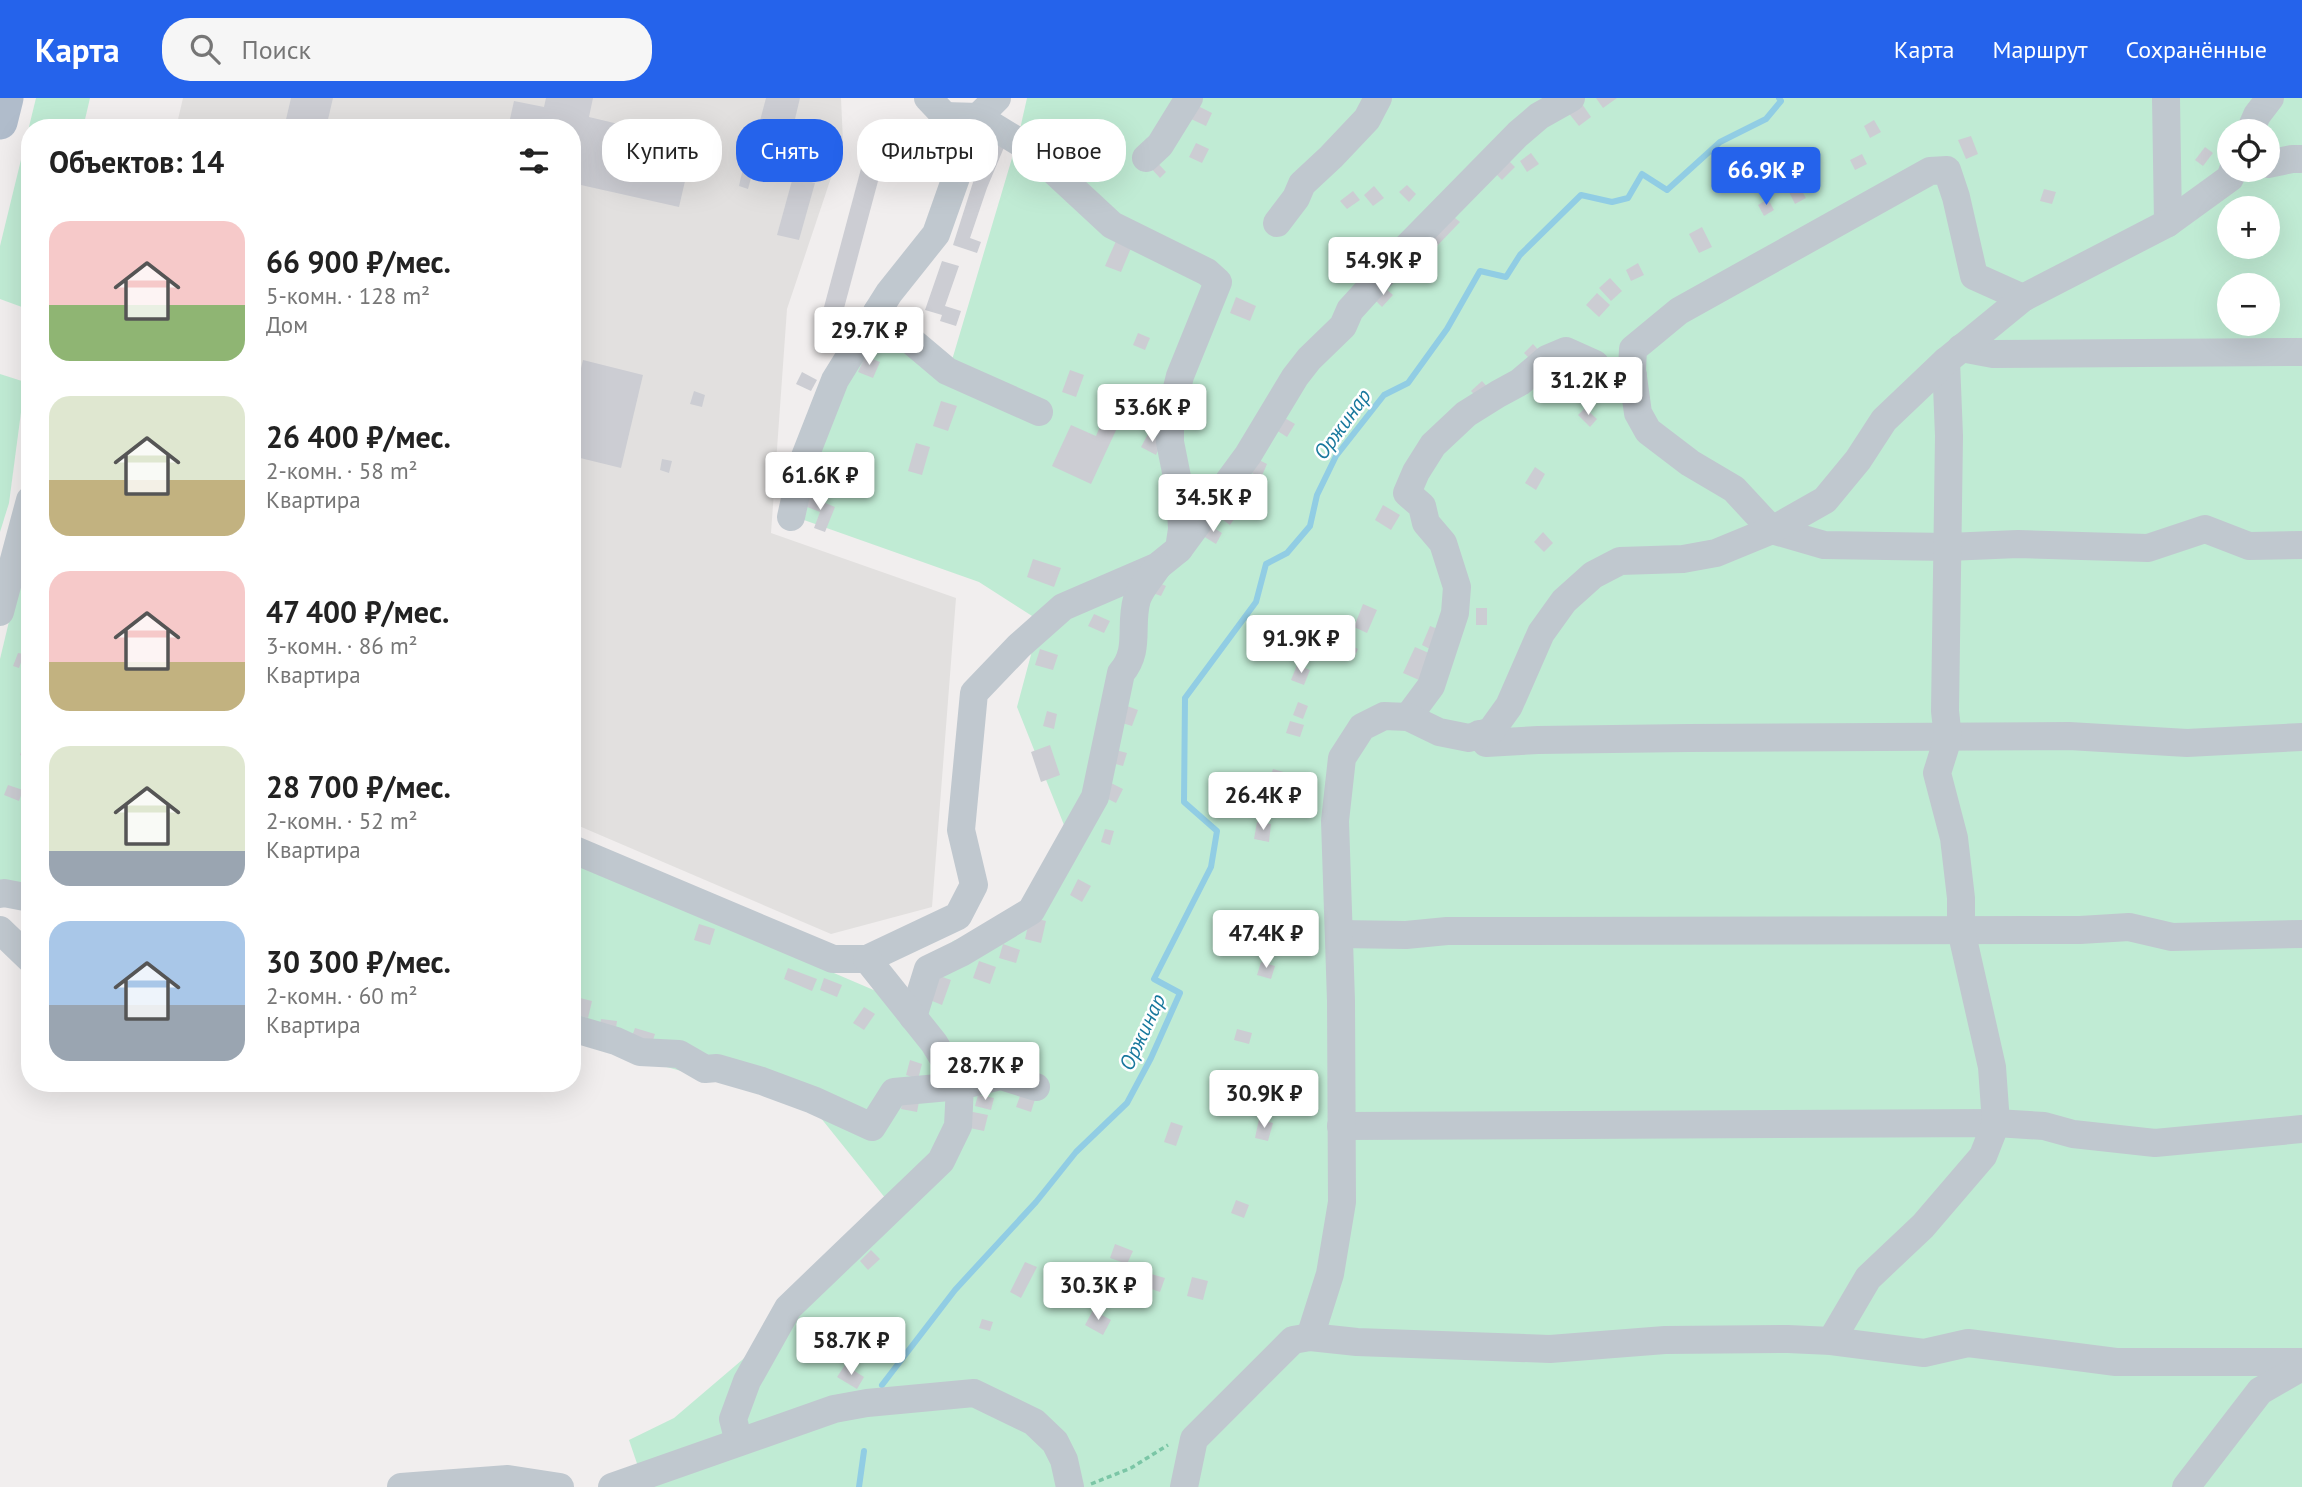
<!DOCTYPE html>
<html lang="ru">
<meta charset="utf-8">
<style>
body{margin:0;font-family:"PT Sans",sans-serif;background:#f6f6f6;color:#222;height:100vh;display:flex;flex-direction:column;font-size:26px;white-space:nowrap}
*{box-sizing:border-box;margin:0}
p{font-size:23px;color:#767676}
.icon{flex:none;width:38px;height:38px;fill:none;stroke:currentColor;stroke-width:2;stroke-linecap:round;stroke-linejoin:round}
.map{position:relative;flex:1;overflow:hidden}
.details{position:absolute;left:21px;top:21px;width:560px;height:973px;display:flex;flex-direction:column;background:#fff;border-radius:28px;box-shadow:0 7px 28px #0002}
.details>*{flex:none}
.top-card{position:absolute;left:602px;top:21px;width:665px;height:63px;display:flex;gap:14px}
.controls{position:absolute;left:2217px;top:21px;display:grid;gap:14px}
.controls a{display:grid;place-items:center;width:63px;height:63px;border-radius:50%;background:#fff;box-shadow:0 7px 28px #0002;font-size:35px}
.price{position:absolute;translate:-50% -60px;padding:0 16px;border-radius:7px;background:#fff;color:#222;font-size:23px;line-height:46px;filter:drop-shadow(0 2px 4px #0008)}
.price::after{content:'';position:absolute;left:50%;top:42px;width:21px;height:16px;margin-left:-10px;background:inherit;clip-path:polygon(0 0,100% 0,50% 100%)}
.price.on{background:#2563eb;color:#fff}
ul{padding:0;list-style:none}
li{display:flex;align-items:center;gap:21px;height:175px;padding:0 28px}
li span{display:grid;place-items:center;flex:none;width:196px;height:140px;border-radius:21px;color:#555}
li>.icon{margin-inline-start:auto}
span .icon{width:84px;height:84px;fill:#fffc;stroke-width:1}
li b{font-size:30px}
h2{display:flex;justify-content:space-between;align-items:center;height:84px;padding:0 28px;font-size:30px}
.pill{padding:0 24px;border-radius:28px;background:#fff;box-shadow:0 7px 28px #0002;font-size:24px;line-height:63px}
.pill.on{background:#2563eb;color:#fff}
header{display:flex;align-items:center;gap:42px;box-sizing:border-box;height:98px;padding:0 35px;background:#2563eb;color:#fff}
header strong{font-size:33px}
nav{display:flex;gap:38px;margin-inline-start:auto;font-size:24px}
.search{width:490px;height:63px;background:#f6f6f6;display:flex;align-items:center;gap:18px;box-sizing:border-box;padding:0 24px;border-radius:28px;color:#767676;font-size:26px}
.map>svg:first-child{display:block}
.education{fill:#e2e0df}
.green{fill:#c0ebd4;fill-rule:evenodd}
.lines{fill:none;stroke-linecap:round;stroke-linejoin:round}
.stream{stroke:#91cde4;stroke-width:6}
.building{fill:#cccdd3}
.path{stroke:#7bc6a6;stroke-width:3.5;stroke-dasharray:5 3.5;stroke-linecap:butt}
.minor{stroke:#c0c8cf;stroke-width:28}
.major{stroke:#b0bccb;stroke-width:35}
.labels{text-anchor:middle;dominant-baseline:central;stroke-width:5;stroke-linejoin:round;paint-order:stroke}
.water-label{font-size:21px;font-style:italic;fill:#18789d;stroke:#fff}
</style>
<header>
<strong>Карта</strong>
<div class="search"><svg class="icon" aria-label="search" viewBox="0 0 24 24"><circle cx="10" cy="10" r="6"/><path d="M15 15l6 6"/></svg>Поиск</div>
<nav><a>Карта</a><a>Маршрут</a><a>Сохранённые</a></nav>
</header>
<div class="map">
<svg width="2302" height="1389" viewBox="0 0 2302 1389">
<rect width="100%" height="100%" fill="#f1eeee"/>
<path class="education" d="M183 0H841L843 44 787 211 771 435 956 500 932 809 831 836 572 725V30H176Z"/>
<g class="green">
<path d="M36 0H90L83 30H30V212L0 201V148Z"/>
<path d="M1027 0H2302V1389H645L629 1342 674 1320 782 1228 894 1111 812 1009 572 943V763L911 908 953 843 1016 823 1070 742 1017 609 1040 523 979 484 804 422 832 304 868 239 952 262 1018 40ZM2230 33H2268V72H2230ZM2230 110H2268V149H2230ZM2230 187H2268V226H2230Z"/>
<path d="M0 276 25 284 9 405 0 434Z"/>
<path d="M30 436V808L0 799V561Z"/>
</g>
<g class="lines">
<g class="stream">
<path d="M882 1287 955 1192 1036 1104 1076 1054 1127 1005 1151 960 1180 895 1154 881 1211 769 1217 733 1184 704 1185 600 1256 504 1266 466 1287 455 1310 428 1317 397 1336 358 1384 297 1408 285 1447 231 1480 173 1506 179 1520 157 1581 97 1612 104 1628 100 1642 76 1667 92 1720 44 1766 21 1781 3 1779 0"/>
<path d="M859 1389 864 1353"/>
</g>
</g>
<g class="building">
<path d="M291 0H333L326 30H284Z"/>
<path d="M546 0H593L589 19 694 44 679 109 572 85V30H508L514 3 544 9Z"/>
<path d="M766 0H800L790 42 757 34Z"/>
<path d="M1596 0H1617L1603 10Z"/>
<path d="M1580 3 1591 19 1579 28 1567 13Z"/>
<path d="M1196 7 1212 15 1206 28 1189 20Z"/>
<path d="M1874 22 1881 34 1870 40 1864 28Z"/>
<path d="M1971 38 1978 56 1966 61 1958 42Z"/>
<path d="M985 39 1005 47 987 90 970 140 981 144 977 155 953 147 983 53 979 52Z"/>
<path d="M1196 45 1209 51 1202 65 1189 59Z"/>
<path d="M2205 49 2213 55 2203 68 2195 62Z"/>
<path d="M866 52 885 57 843 214 824 209Z"/>
<path d="M1531 55 1539 66 1527 74 1520 63Z"/>
<path d="M1862 56 1867 66 1855 72 1850 62Z"/>
<path d="M1505 59 1515 69 1502 82 1492 72Z"/>
<path d="M1154 61 1166 74 1160 80 1148 67Z"/>
<path d="M743 70 753 73 748 91 739 88Z"/>
<path d="M793 79 815 85 799 142 777 137Z"/>
<path d="M1407 87 1416 96 1409 104 1399 94Z"/>
<path d="M1374 88 1384 100 1373 108 1364 97Z"/>
<path d="M1799 88 1806 100 1795 106 1789 94Z"/>
<path d="M2044 91 2056 94 2052 106 2040 103Z"/>
<path d="M1353 93 1360 102 1347 111 1340 103Z"/>
<path d="M1768 101 1774 112 1764 118 1758 107Z"/>
<path d="M1450 116 1460 124 1437 148 1428 139Z"/>
<path d="M1702 129 1712 149 1699 155 1689 136Z"/>
<path d="M1116 143 1131 150 1121 174 1105 168Z"/>
<path d="M942 163 959 168 945 208 961 213 956 228 940 223 942 217 925 212Z"/>
<path d="M1638 165 1644 177 1631 183 1626 172Z"/>
<path d="M1610 180 1622 193 1611 203 1599 190Z"/>
<path d="M1385 190 1393 197 1382 209 1374 201Z"/>
<path d="M1597 195 1610 207 1599 219 1586 207Z"/>
<path d="M1236 199 1256 208 1250 223 1230 215Z"/>
<path d="M1138 235 1150 240 1145 252 1133 247Z"/>
<path d="M824 236 842 242 839 251 821 246Z"/>
<path d="M1533 246 1542 256 1533 264 1524 255Z"/>
<path d="M865 258 880 264 873 280 858 274Z"/>
<path d="M583 262 643 277 621 370 572 358V307Z"/>
<path d="M1070 272 1084 277 1076 299 1062 294Z"/>
<path d="M802 274 817 282 811 293 796 286Z"/>
<path d="M1482 283 1491 293 1480 303 1471 293Z"/>
<path d="M694 293 705 297 702 309 690 306Z"/>
<path d="M941 303 957 308 948 333 933 328Z"/>
<path d="M1183 310 1198 315 1193 329 1178 324Z"/>
<path d="M1585 310 1597 321 1590 329 1578 317Z"/>
<path d="M1283 319 1295 326 1287 339 1276 332Z"/>
<path d="M1103 321 1118 328 1091 386 1052 368 1071 327 1096 338Z"/>
<path d="M1148 336 1162 343 1156 357 1141 349Z"/>
<path d="M916 345 930 349 922 377 908 373Z"/>
<path d="M1255 360 1267 366 1261 380 1248 373Z"/>
<path d="M662 361 672 363 669 375 660 372Z"/>
<path d="M1535 369 1545 376 1536 392 1525 385Z"/>
<path d="M1243 376 1257 385 1248 398 1235 389Z"/>
<path d="M806 397 835 409 825 434 814 430 820 414 802 407Z"/>
<path d="M1225 401 1241 411 1230 427 1215 416Z"/>
<path d="M1383 407 1400 417 1391 432 1375 422Z"/>
<path d="M1209 427 1222 435 1216 446 1203 438Z"/>
<path d="M1543 434 1553 445 1544 454 1534 444Z"/>
<path d="M1033 461 1061 470 1054 489 1027 479Z"/>
<path d="M1154 483 1166 488 1161 498 1150 494Z"/>
<path d="M1363 506 1377 512 1367 535 1354 529Z"/>
<rect x="1476" y="510" width="11" height="17"/>
<path d="M1094 516 1110 523 1104 535 1088 528Z"/>
<path d="M1430 528 1443 533 1434 553 1422 547Z"/>
<path d="M1346 545 1358 551 1353 562 1340 556Z"/>
<path d="M1415 549 1431 556 1419 582 1403 575Z"/>
<path d="M1040 551 1058 557 1053 572 1035 567Z"/>
<path d="M18 555 24 556 19 570 13 568Z"/>
<path d="M1297 567 1310 572 1304 587 1291 582Z"/>
<path d="M1298 604 1308 608 1303 621 1293 617Z"/>
<path d="M1127 608 1138 612 1132 628 1122 625Z"/>
<path d="M1047 613 1057 616 1054 631 1043 628Z"/>
<path d="M1290 623 1304 627 1300 639 1286 635Z"/>
<path d="M26 641 30 643V661L20 657Z"/>
<path d="M1050 647 1060 677 1041 684 1031 654Z"/>
<path d="M1112 651 1127 655 1123 668 1108 664Z"/>
<path d="M1273 671 1287 675 1285 685 1270 681Z"/>
<path d="M1107 683 1123 691 1116 705 1100 697Z"/>
<path d="M8 687 23 692 19 703 4 697Z"/>
<path d="M30 691V709L23 707Z"/>
<path d="M1257 724 1271 726 1269 744 1254 741Z"/>
<path d="M1105 731 1114 733 1110 747 1101 744Z"/>
<path d="M1078 781 1091 788 1082 804 1070 797Z"/>
<path d="M1261 814 1277 818 1272 836 1256 832Z"/>
<path d="M1030 819 1046 823 1041 845 1025 841Z"/>
<path d="M699 826 715 831 710 847 694 842Z"/>
<path d="M1003 846 1020 852 1016 865 999 860Z"/>
<path d="M979 863 996 869 990 886 973 880Z"/>
<path d="M1261 864 1275 868 1271 881 1257 877Z"/>
<path d="M788 870 817 881 812 893 784 881Z"/>
<path d="M934 876 951 882 942 907 925 900Z"/>
<path d="M824 880 842 887 837 899 820 892Z"/>
<path d="M580 900 592 903 588 920 576 917Z"/>
<path d="M864 909 875 916 864 932 853 925Z"/>
<path d="M601 921 617 923 615 936 599 933Z"/>
<path d="M635 930 655 936 650 951 630 944Z"/>
<path d="M1237 931 1252 935 1249 946 1234 942Z"/>
<path d="M910 962 922 966 918 981 906 977Z"/>
<path d="M1260 975 1281 977 1279 991 1259 989Z"/>
<path d="M1023 990 1037 995 1031 1014 1016 1009Z"/>
<path d="M978 997 994 1000 991 1012 975 1008Z"/>
<path d="M903 1001 919 1004 917 1014 901 1011Z"/>
<path d="M968 1013 988 1017 984 1033 965 1029Z"/>
<path d="M1259 1021 1273 1025 1268 1043 1255 1040Z"/>
<path d="M1171 1024 1183 1028 1176 1048 1164 1044Z"/>
<path d="M1236 1102 1249 1107 1244 1120 1231 1115Z"/>
<path d="M1115 1146 1133 1153 1127 1166 1110 1160Z"/>
<path d="M871 1152 880 1161 868 1172 860 1163Z"/>
<path d="M1025 1164 1037 1169 1021 1200 1010 1194Z"/>
<path d="M1151 1176 1165 1180 1160 1194 1146 1189Z"/>
<path d="M1192 1179 1208 1183 1203 1202 1187 1198Z"/>
<path d="M1130 1187 1141 1194 1134 1205 1123 1198Z"/>
<path d="M1093 1212 1111 1222 1103 1237 1085 1227Z"/>
<path d="M982 1221 993 1224 990 1233 979 1230Z"/>
<path d="M845 1267 864 1279 857 1291 837 1279Z"/>
</g>
<g class="lines">
<path class="path" d="M1091 1386 1131 1370 1168 1347"/>
<g class="minor">
<path d="M928 0 945 18 959 71 936 136 889 195 877 214 947 273 1039 314"/>
<path d="M2166 0 2168 125"/>
<path d="M978 19 997 0"/>
<path d="M2250 33 2257 17 2270 0"/>
<path d="M1146 60 1160 47 1189 0"/>
<path d="M2268 66 2292 61H2302"/>
<path d="M1277 125 1296 100 1302 86 1331 59 1367 21 1378 0"/>
<path d="M2023 200 1974 178 1956 99 1947 72 1930 73 1679 213 1633 251 1632 272 1638 315 1648 333 1690 365 1734 391 1772 432 1824 447 1948 449 2018 446 2148 450 2205 431 2249 448 2302 447"/>
<path d="M1961 250 1993 256 2302 254"/>
<path d="M791 419 804 361 835 282 877 214"/>
<path d="M1179 451 1248 357 1295 279 1309 261 1343 228 1350 212 1408 148 1518 36 1539 18 1571 0"/>
<path d="M0 514 30 402"/>
<path d="M1408 619 1431 588 1455 515 1457 489 1443 445 1426 425 1422 408 1407 395 1416 374 1433 347 1466 316 1498 296 1520 284 1547 261 1566 253 1595 266 1603 276 1615 280 1633 278"/>
<path d="M1479 636 1486 645 1538 642 1688 640 2069 638 2187 645 2302 639"/>
<path d="M572 751 833 861H867L958 818 974 787 961 732 974 595 1019 548 1063 509 1158 468 1179 451 1182 431 1180 394 1170 344V318L1180 278 1218 184 1207 174 1112 127 1029 50 978 19 945 18"/>
<path d="M0 796 4 795 30 800"/>
<path d="M0 832 30 861"/>
<path d="M1339 836 1406 837 1447 833 2080 832 2129 829 2172 839 2302 836"/>
<path d="M913 919 928 871 961 855 1031 813 1095 699 1121 575C1141 552 1129 528 1137 501 1141 489 1152 478 1158 468"/>
<path d="M572 930 616 943 640 954 679 956 705 971 717 970 762 983 813 1002 872 1029 894 994 960 988 1001 978 1036 989"/>
<path d="M1341 1028 1996 1025 2044 1028 2073 1036 2155 1045 2302 1031"/>
<path d="M1310 1239 1357 1244 1550 1251 1665 1242 1788 1241 1831 1243 1924 1255 1968 1245 2116 1264H2302"/>
<path d="M1831 1243 1868 1180 1923 1128 1983 1058 1996 1025 1992 969 1961 832V800L1954 740 1937 675 1948 640 1945 613 1949 338 1946 263"/>
<path d="M739 1344 733 1321 747 1283 788 1210 941 1063 958 1028 960 988 934 945 867 861"/>
<path d="M401 1389 508 1381 560 1389"/>
<path d="M612 1389 834 1311 867 1305 974 1295 1034 1324 1055 1344 1064 1362 1070 1389"/>
<path d="M1184 1389 1194 1341 1293 1242 1310 1239 1330 1176 1342 1104 1341 903 1335 723 1342 660 1362 629 1384 618 1408 619 1439 634 1469 640 1491 633 1509 608 1541 535 1564 503 1593 477 1620 463 1683 461 1716 455 1772 432 1825 402 1858 362 1884 322 1946 263 2023 200 2168 125 2230 80 2233 72"/>
<path d="M2186 1389 2260 1293 2302 1269"/>
</g>
<path class="major" d="M0 24 6 0"/>
</g>
<g class="labels">
<g class="water-label">
<text transform="translate(1342 326) rotate(-54)">Оржинар</text>
<text transform="translate(1142 934) rotate(-65)">Оржинар</text>
</g>
</g>
</svg>
<div class="controls">
<a><svg class="icon" aria-label="locate" viewBox="0 0 24 24"><circle cx="12" cy="12" r="6"/><path d="M12 2v4M12 18v4M2 12h4M18 12h4"/></svg></a>
<a>+</a>
<a>−</a>
</div>
<b class="price on" style="left:1766px;top:109px">66.9K ₽</b>
<b class="price" style="left:1383px;top:199px">54.9K ₽</b>
<b class="price" style="left:869px;top:269px">29.7K ₽</b>
<b class="price" style="left:1588px;top:319px">31.2K ₽</b>
<b class="price" style="left:1152px;top:346px">53.6K ₽</b>
<b class="price" style="left:820px;top:414px">61.6K ₽</b>
<b class="price" style="left:1213px;top:436px">34.5K ₽</b>
<b class="price" style="left:1301px;top:577px">91.9K ₽</b>
<b class="price" style="left:1263px;top:734px">26.4K ₽</b>
<b class="price" style="left:1266px;top:872px">47.4K ₽</b>
<b class="price" style="left:985px;top:1004px">28.7K ₽</b>
<b class="price" style="left:1264px;top:1032px">30.9K ₽</b>
<b class="price" style="left:1098px;top:1224px">30.3K ₽</b>
<b class="price" style="left:851px;top:1279px">58.7K ₽</b>
<div class="top-card">
<a class="pill">Купить</a>
<a class="pill on">Снять</a>
<a class="pill">Фильтры</a>
<a class="pill">Новое</a>
</div>
<section class="details">
<h2>Объектов: 14<svg class="icon" aria-label="filters" viewBox="0 0 24 24"><path d="M4 7h16M4 17h16"/><circle cx="9" cy="7" r="2"/><circle cx="15" cy="17" r="2"/></svg></h2>
<ul>
<li><span style="background:linear-gradient(#f6c9c9 60%,#8fb573 0)"><svg class="icon" aria-label="home" viewBox="0 0 24 24"><path d="M3 11l9-7 9 7M6 9v11h12V9"/></svg></span><div><b>66 900 ₽/мес.</b><p>5-комн. · 128 m²</p><p>Дом</p></div></li>
<li><span style="background:linear-gradient(#dfe7d0 60%,#c2b280 0)"><svg class="icon" aria-label="home" viewBox="0 0 24 24"><path d="M3 11l9-7 9 7M6 9v11h12V9"/></svg></span><div><b>26 400 ₽/мес.</b><p>2-комн. · 58 m²</p><p>Квартира</p></div></li>
<li><span style="background:linear-gradient(#f6c9c9 65%,#c2b280 0)"><svg class="icon" aria-label="home" viewBox="0 0 24 24"><path d="M3 11l9-7 9 7M6 9v11h12V9"/></svg></span><div><b>47 400 ₽/мес.</b><p>3-комн. · 86 m²</p><p>Квартира</p></div></li>
<li><span style="background:linear-gradient(#dfe7d0 75%,#9aa5b1 0)"><svg class="icon" aria-label="home" viewBox="0 0 24 24"><path d="M3 11l9-7 9 7M6 9v11h12V9"/></svg></span><div><b>28 700 ₽/мес.</b><p>2-комн. · 52 m²</p><p>Квартира</p></div></li>
<li><span style="background:linear-gradient(#a9c7e8 60%,#9aa5b1 0)"><svg class="icon" aria-label="home" viewBox="0 0 24 24"><path d="M3 11l9-7 9 7M6 9v11h12V9"/></svg></span><div><b>30 300 ₽/мес.</b><p>2-комн. · 60 m²</p><p>Квартира</p></div></li>
</ul>
</section>
</div>
